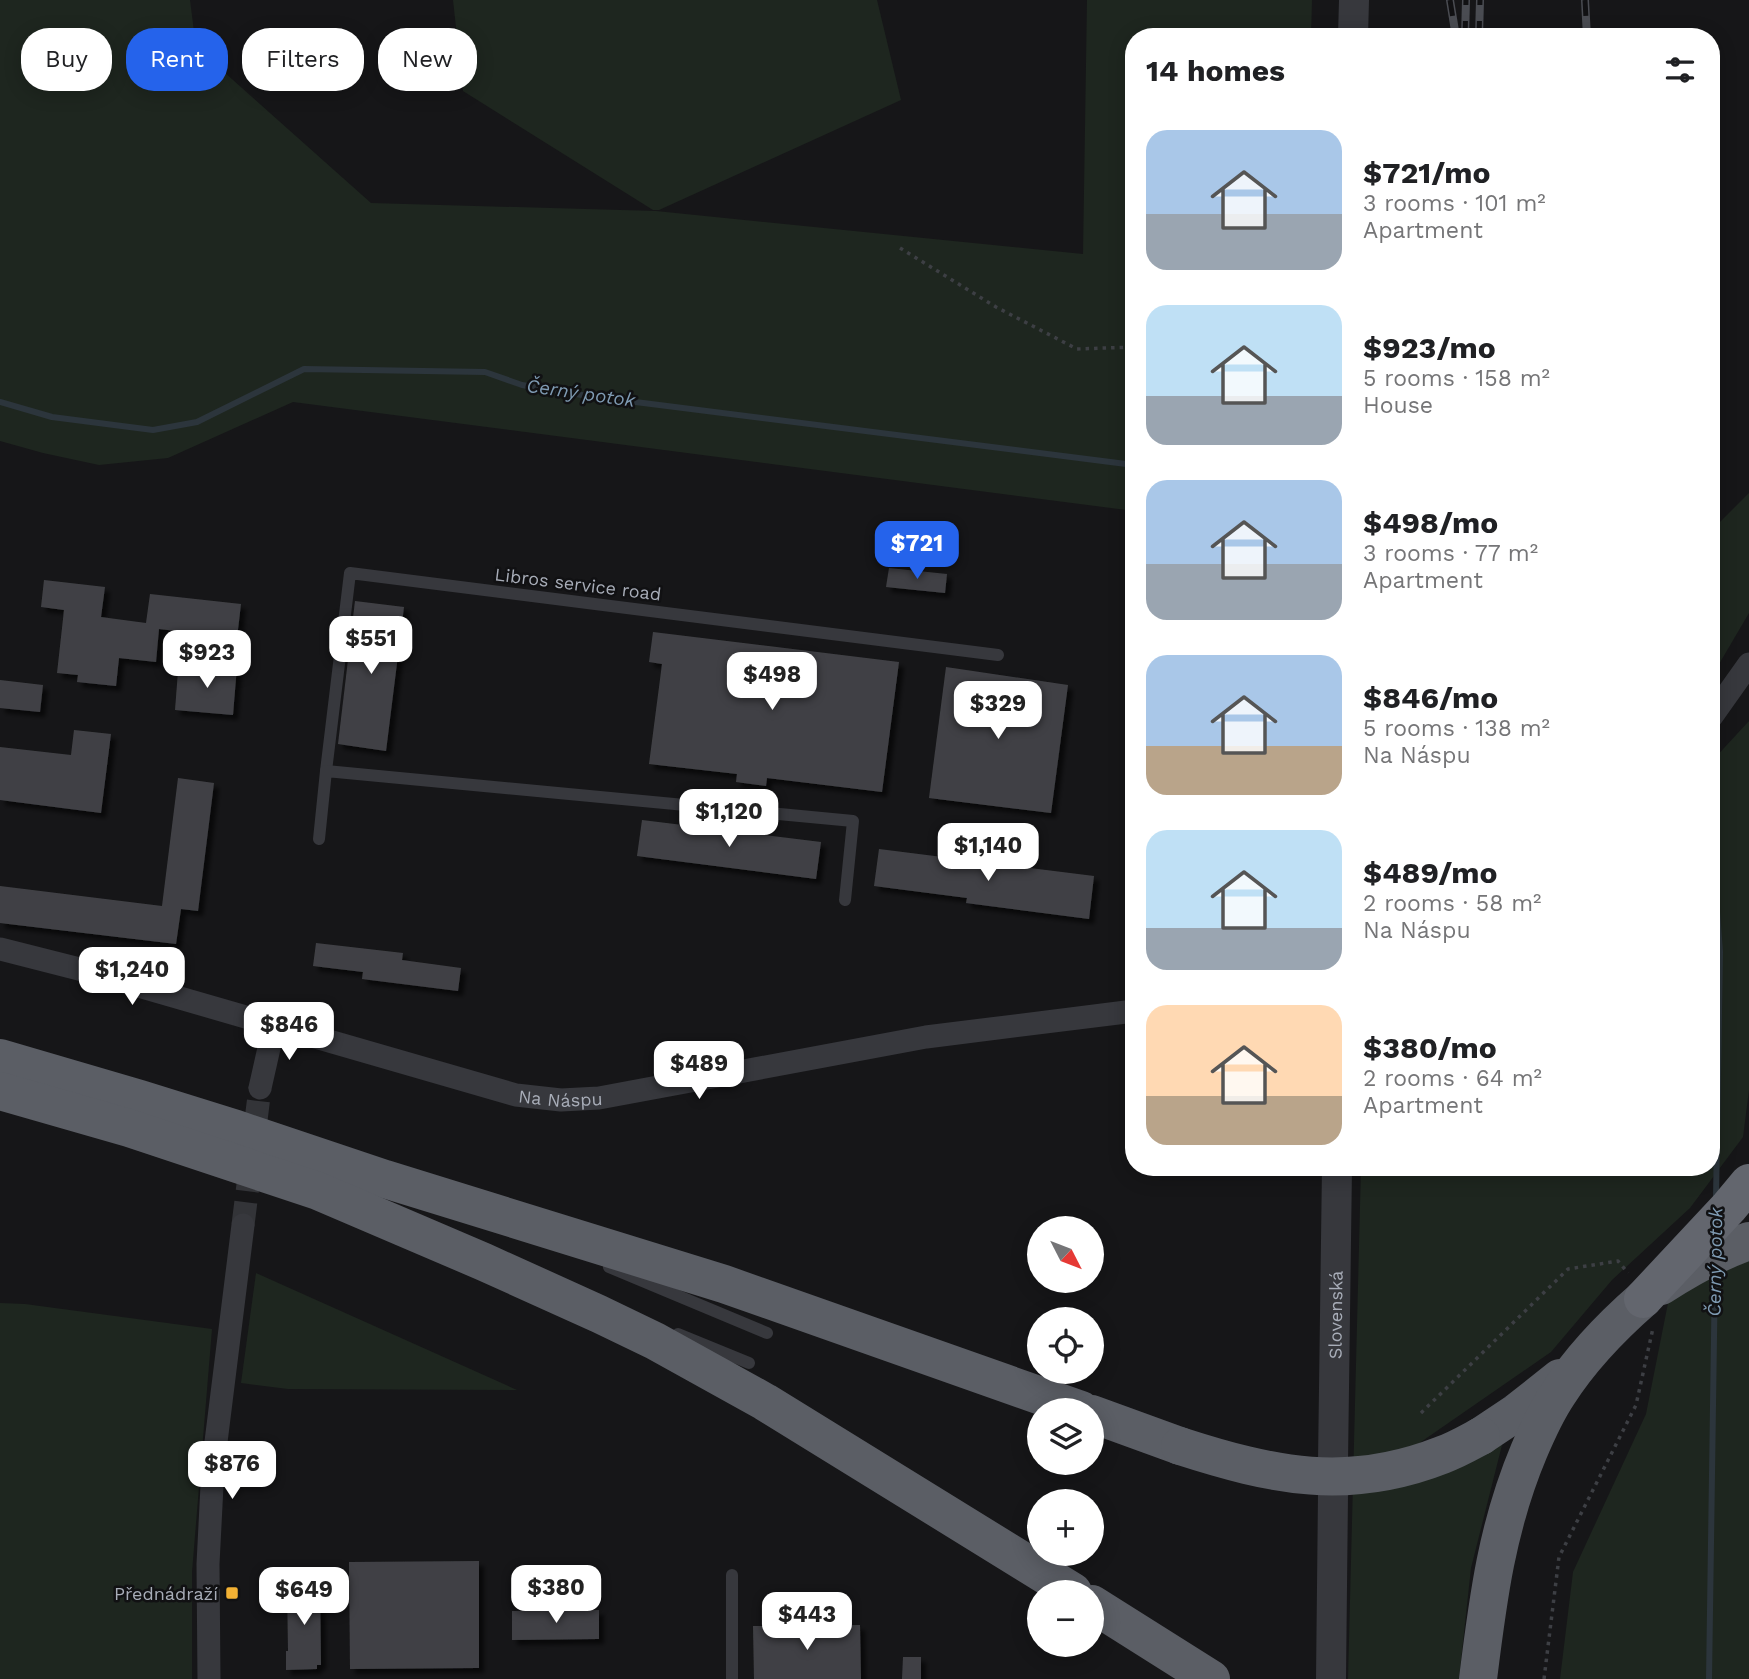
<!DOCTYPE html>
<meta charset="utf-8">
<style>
body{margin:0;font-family:"Work Sans",sans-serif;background:#f2f2f2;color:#202124;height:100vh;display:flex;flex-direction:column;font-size:26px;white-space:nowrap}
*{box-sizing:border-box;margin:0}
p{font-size:23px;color:#757577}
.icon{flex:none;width:38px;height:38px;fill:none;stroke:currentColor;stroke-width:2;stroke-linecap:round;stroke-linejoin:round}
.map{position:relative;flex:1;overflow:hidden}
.side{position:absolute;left:1125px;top:28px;width:595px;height:1148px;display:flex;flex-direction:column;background:#fff;border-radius:28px;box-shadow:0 4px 18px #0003}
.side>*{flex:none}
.hud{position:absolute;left:21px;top:28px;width:665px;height:63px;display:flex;gap:14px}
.needle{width:46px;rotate:132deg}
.buttons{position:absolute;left:1027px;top:1216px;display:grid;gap:14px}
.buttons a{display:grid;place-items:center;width:77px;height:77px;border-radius:50%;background:#fff;box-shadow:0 4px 18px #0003;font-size:35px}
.price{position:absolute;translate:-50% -60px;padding:0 16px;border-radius:14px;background:#fff;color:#222;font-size:23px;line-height:46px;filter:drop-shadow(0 2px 4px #0008)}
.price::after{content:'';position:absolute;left:50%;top:42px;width:21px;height:16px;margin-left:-10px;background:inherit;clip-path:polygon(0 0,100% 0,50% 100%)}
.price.active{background:#2563eb;color:#fff}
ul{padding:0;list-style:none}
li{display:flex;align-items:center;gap:21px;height:175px;padding:0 21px}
li span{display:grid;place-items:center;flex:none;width:196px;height:140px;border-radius:21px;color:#555}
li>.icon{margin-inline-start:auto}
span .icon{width:84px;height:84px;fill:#fffc;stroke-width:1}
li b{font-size:30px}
h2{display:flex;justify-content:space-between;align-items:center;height:84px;padding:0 21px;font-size:30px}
.tag{padding:0 24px;border-radius:28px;background:#fff;box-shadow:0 4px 18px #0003;font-size:24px;line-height:63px}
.tag.active{background:#2563eb;color:#fff}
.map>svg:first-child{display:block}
.green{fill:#1e261f}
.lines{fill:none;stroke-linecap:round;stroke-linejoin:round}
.stream{stroke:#2c353c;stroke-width:6}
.building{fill:#404145;filter:url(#shadow)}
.minor-tunnel{stroke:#333438;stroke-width:23;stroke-dasharray:23 11;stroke-linecap:butt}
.path{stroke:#3d3f44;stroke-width:3.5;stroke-dasharray:3.5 5;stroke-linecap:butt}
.service{stroke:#37383d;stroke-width:12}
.minor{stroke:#37383d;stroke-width:23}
.tertiary{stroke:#37383d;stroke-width:30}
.trunk{stroke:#5b5e65;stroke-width:38}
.rail-casing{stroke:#4a4c52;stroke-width:8}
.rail{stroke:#111113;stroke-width:5;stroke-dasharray:16;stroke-linecap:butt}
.trunk-bridge{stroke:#5b5e65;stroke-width:38}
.motorway-bridge{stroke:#63666e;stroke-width:38}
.poi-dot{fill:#f2b134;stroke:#111113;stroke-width:2.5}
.labels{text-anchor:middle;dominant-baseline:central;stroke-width:5;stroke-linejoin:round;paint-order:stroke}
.street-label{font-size:18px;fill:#a8adb8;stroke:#111113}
.poi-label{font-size:18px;fill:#a8adb8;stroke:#111113;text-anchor:end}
.water-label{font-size:19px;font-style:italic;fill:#7f9bb3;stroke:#111113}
</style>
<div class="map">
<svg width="1749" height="1679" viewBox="0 0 1749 1679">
<defs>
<filter id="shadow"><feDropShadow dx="5" dy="5" stdDeviation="2" flood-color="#0009"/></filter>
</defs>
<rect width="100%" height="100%" fill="#161618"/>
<g class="green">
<path d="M0 0H190L196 47 371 203 656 211 1083 254 1087 0H1312L1311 37H1134V511L293 402 168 458 99 465 43 453 0 441Z"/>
<path d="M453 0H877L901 100 659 210H653L463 91Z"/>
<path d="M1749 493V613L1712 676V530Z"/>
<path d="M1749 721V1090L1743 1137 1690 1208 1612 1280 1551 1352 1418 1444 1502 1445 1471 1568 1459 1679H1348L1361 1167H1712V761Z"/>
<path d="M1749 1259V1679H1560L1573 1572 1646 1414 1668 1303 1681 1293Z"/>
<path d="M256 1273 517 1390 288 1389 241 1383Z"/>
<path d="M0 1303 25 1304 212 1329 192 1572V1679H0Z"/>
</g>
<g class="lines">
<g class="stream">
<path d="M0 402 52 417 153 430 197 422 304 369 485 372 522 385 588 396 1134 465"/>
<path d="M1712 844 1720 952 1716 1199"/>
<path d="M1709 1679 1715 1269"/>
</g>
</g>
<g class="building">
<path d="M889 568 947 574 945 593 886 587Z"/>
<path d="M44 580 105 587 101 617 146 623 150 594 241 604 237 638 159 629 156 662 119 658 116 686 77 682 78 675 57 673 64 610 41 607Z"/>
<path d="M355 601 404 607 386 751 338 744Z"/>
<path d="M653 632 899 662 882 792 767 778 766 786 736 782 737 774 649 764 662 664 649 662Z"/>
<path d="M207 664 237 666 233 715 175 710 178 671 206 674Z"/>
<path d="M946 667 1068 685 1051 813 929 798Z"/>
<path d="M0 680 43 685 40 712 0 708Z"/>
<path d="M74 730 111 734 101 813 0 800V747L71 755Z"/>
<path d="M178 778 214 783 198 911 181 909 176 944 0 923V886L162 906Z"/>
<path d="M642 820 821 842 816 879 637 856Z"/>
<path d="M879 849 1094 876 1089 919 966 903 967 898 874 886Z"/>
<path d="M316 943 403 953 402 960 461 968 458 991 362 979 363 972 313 966Z"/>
<path d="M479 1561V1668L350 1669 349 1562Z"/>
<path d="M320 1584 321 1665H317V1669L286 1670V1651H288L287 1585Z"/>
<path d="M599 1610V1639L512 1640V1611Z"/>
<path d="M860 1625 861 1679H754L753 1626Z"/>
<path d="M903 1657H921V1679H902Z"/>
</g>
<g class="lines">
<path class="minor-tunnel" d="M243 1225 260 1088"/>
<g class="path">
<path d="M900 248 996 307 1077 349 1134 347"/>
<path d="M1421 1413 1568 1269 1618 1261 1628 1273"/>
<path d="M1544 1679 1559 1557 1636 1405 1653 1328"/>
</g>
<g class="service">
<path d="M326 771 350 573 998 655"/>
<path d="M319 839 326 771 853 821 845 900"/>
<path d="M609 1267 767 1333"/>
<path d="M678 1334 749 1363"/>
<path d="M732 1575V1679"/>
</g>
<g class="minor">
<path d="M1712 716 1749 664"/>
<path id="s1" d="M0 949 83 970 516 1095 561 1100 599 1098 926 1037 1134 1011"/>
<path d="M260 1088 274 1026"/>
<path d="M209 1679 208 1564 213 1466 243 1225"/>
</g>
<g class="tertiary">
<path d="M1353 37 1354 0"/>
<path id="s2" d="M1333 1462 1337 1167"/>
<path d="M1331 1679 1333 1494"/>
</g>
<g class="trunk">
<path d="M0 1058 140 1099 236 1129 385 1179 724 1284 1081 1410"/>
<path d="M0 1091 129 1128 318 1191 484 1262 599 1314 655 1341 765 1402 1073 1592"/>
<path d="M1092 1414 1180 1446"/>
<path d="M1481 1436 1517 1412 1560 1378"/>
<path d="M1092 1604 1211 1679"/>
<path d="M1478 1679C1488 1598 1497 1527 1529 1451 1537 1432 1546 1412 1558 1394 1581 1358 1611 1327 1643 1299"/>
</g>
<defs>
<g id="rail">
<path d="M1450 0 1456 37"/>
<path d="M1585 0 1587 37"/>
<path d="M1465 37 1466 0"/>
<path d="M1479 37 1480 0"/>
</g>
</defs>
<use href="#rail" class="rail-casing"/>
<use href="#rail" class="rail"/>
<g class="trunk-bridge">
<path d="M1661 1286C1689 1268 1717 1252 1749 1241"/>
<path d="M1180 1446C1273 1476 1348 1492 1442 1455 1456 1450 1468 1443 1481 1436"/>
</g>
<path class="motorway-bridge" d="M1643 1299 1729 1207 1749 1183"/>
</g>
<rect class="poi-dot" x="225" y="1586" width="14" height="14" rx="3.5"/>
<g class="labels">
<g class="street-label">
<text transform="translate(578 584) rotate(7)">Libros service road</text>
<text stroke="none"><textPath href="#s1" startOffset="581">Na Náspu</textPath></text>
<text stroke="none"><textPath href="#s2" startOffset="147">Slovenská</textPath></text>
</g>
<g class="poi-label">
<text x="218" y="1593">Přednádraží</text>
</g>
<g class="water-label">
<text transform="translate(581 393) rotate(8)">Černý potok</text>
<text transform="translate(1715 1262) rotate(-89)">Černý potok</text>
</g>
</g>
</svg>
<div class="buttons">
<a><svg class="needle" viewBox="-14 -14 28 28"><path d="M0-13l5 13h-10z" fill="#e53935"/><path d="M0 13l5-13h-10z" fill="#757577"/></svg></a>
<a><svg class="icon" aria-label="locate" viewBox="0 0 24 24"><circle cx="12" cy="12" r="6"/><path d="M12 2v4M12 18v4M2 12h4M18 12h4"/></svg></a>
<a><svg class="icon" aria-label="layers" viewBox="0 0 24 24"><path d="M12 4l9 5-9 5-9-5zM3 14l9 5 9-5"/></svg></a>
<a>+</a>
<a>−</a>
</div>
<b class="price active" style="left:917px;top:581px">$721</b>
<b class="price" style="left:371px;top:676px">$551</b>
<b class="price" style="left:207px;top:690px">$923</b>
<b class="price" style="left:772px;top:712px">$498</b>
<b class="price" style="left:998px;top:741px">$329</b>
<b class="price" style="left:729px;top:849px">$1,120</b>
<b class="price" style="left:988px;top:883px">$1,140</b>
<b class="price" style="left:132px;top:1007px">$1,240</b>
<b class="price" style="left:289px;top:1062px">$846</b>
<b class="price" style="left:699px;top:1101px">$489</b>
<b class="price" style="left:232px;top:1501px">$876</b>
<b class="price" style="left:556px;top:1625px">$380</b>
<b class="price" style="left:304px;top:1627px">$649</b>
<b class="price" style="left:807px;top:1652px">$443</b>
<div class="hud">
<a class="tag">Buy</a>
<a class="tag active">Rent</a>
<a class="tag">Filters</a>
<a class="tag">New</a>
</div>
<section class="side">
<h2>14 homes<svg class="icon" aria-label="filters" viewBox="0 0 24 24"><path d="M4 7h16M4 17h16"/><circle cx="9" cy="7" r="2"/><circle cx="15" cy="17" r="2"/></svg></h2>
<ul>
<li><span style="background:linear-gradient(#a9c7e8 60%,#9aa5b1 0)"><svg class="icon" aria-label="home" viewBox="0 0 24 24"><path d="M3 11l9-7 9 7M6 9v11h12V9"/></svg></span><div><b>$721/mo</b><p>3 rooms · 101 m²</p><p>Apartment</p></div></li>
<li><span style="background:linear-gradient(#bfe0f5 65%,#9aa5b1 0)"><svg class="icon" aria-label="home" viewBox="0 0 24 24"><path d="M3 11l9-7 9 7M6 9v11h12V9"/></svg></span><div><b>$923/mo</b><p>5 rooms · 158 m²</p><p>House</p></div></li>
<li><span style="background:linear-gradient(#a9c7e8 60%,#9aa5b1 0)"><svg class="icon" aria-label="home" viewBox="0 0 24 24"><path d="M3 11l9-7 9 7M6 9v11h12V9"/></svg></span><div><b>$498/mo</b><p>3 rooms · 77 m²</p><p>Apartment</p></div></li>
<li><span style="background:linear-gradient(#a9c7e8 65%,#b9a48a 0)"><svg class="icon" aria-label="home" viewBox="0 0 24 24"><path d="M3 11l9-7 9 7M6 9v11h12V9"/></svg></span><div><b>$846/mo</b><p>5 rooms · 138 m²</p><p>Na Náspu</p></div></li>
<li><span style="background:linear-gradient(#bfe0f5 70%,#9aa5b1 0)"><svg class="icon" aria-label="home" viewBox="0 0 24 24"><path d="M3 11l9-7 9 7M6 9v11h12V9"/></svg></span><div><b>$489/mo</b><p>2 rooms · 58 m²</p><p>Na Náspu</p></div></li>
<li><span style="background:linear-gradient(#ffd9b3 65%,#b9a48a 0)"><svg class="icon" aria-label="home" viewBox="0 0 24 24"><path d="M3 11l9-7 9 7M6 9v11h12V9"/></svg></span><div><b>$380/mo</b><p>2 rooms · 64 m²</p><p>Apartment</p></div></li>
</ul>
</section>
</div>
